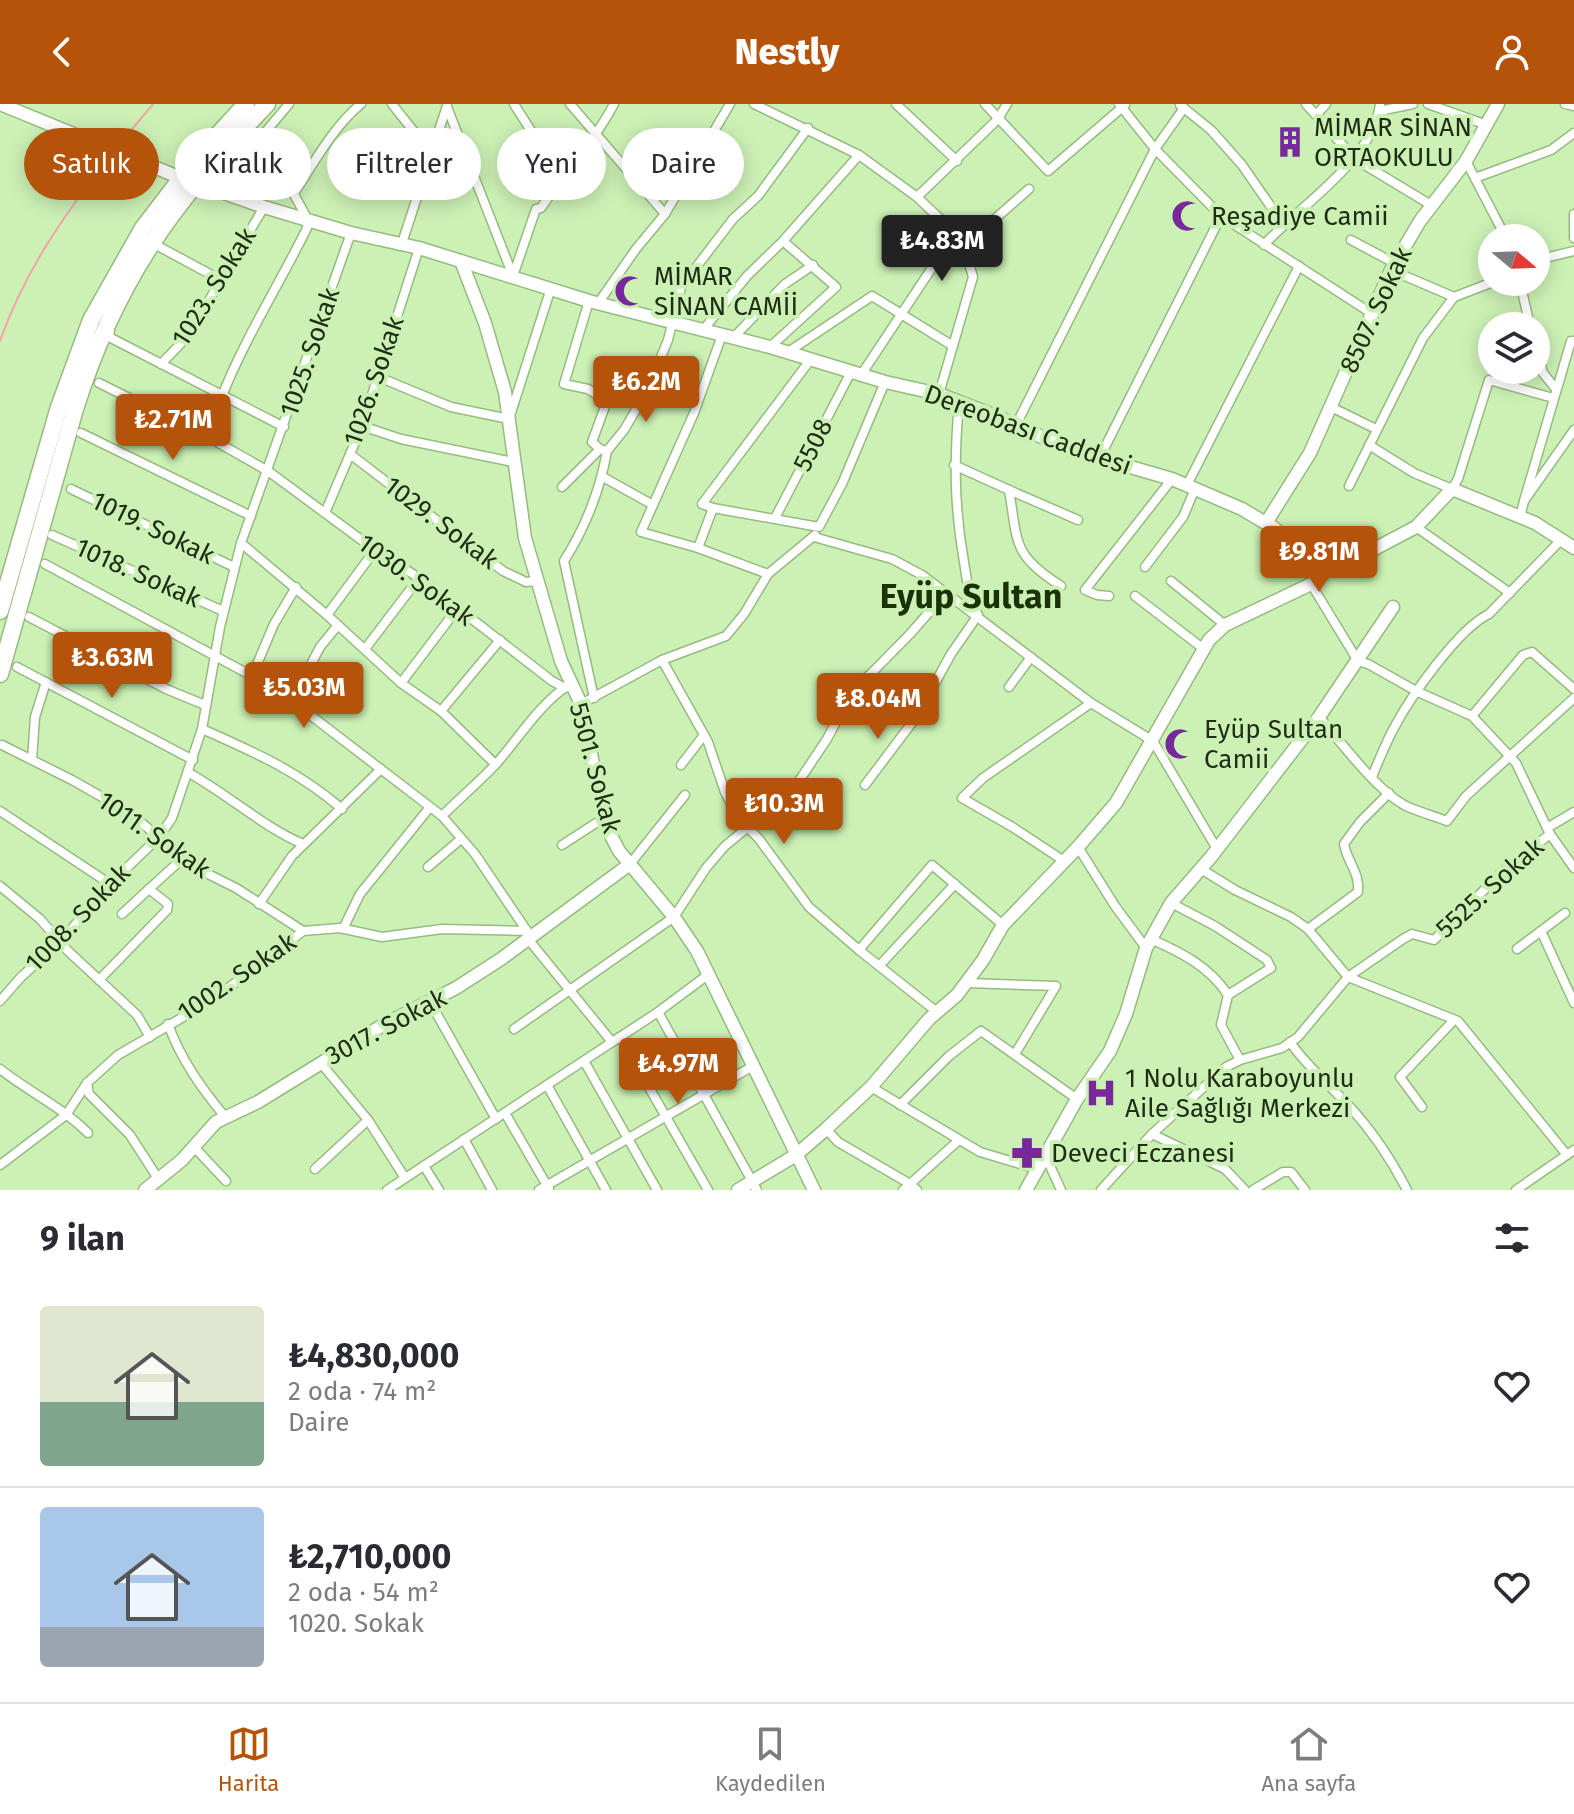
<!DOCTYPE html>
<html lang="tr">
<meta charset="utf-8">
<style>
body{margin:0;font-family:"Fira Sans",sans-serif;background:#f7f7f7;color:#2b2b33;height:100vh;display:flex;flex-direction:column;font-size:30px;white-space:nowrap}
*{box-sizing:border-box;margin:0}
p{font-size:26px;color:#7c7c81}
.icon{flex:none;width:44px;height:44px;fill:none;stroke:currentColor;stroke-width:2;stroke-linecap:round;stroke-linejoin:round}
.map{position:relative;height:1086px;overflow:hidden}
.details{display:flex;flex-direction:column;background:#fff;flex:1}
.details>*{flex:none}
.guide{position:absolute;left:24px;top:24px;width:800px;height:72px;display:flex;gap:16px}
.needle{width:52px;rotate:109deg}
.controls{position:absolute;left:1478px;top:120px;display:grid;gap:16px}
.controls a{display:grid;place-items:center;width:72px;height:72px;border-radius:50%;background:#fff;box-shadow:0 4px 20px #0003;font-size:40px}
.price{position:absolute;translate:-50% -68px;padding:0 18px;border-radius:8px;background:#b45309;color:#fff;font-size:26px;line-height:52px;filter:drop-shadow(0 2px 4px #0008)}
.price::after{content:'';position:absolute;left:50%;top:48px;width:24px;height:18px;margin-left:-12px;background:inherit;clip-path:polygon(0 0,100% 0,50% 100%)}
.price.active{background:#222;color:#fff}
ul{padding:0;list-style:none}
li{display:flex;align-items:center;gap:24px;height:200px;padding:0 40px}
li+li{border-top:2px solid #e1e1e2}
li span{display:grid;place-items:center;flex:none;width:224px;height:160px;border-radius:8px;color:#555}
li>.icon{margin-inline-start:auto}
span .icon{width:96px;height:96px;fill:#fffc;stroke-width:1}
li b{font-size:34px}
h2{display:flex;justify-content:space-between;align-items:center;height:96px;padding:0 40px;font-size:34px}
.pill{padding:0 28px;border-radius:36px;background:#fff;box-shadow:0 4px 20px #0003;font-size:28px;line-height:72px}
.pill.active{background:#b45309;color:#fff}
header{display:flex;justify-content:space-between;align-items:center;height:104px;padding:0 40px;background:#b45309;color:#fff;font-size:36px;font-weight:800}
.tabs{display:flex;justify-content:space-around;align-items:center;height:112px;border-top:2px solid #e1e1e2;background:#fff;font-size:22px;color:#7c7c81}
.tabs a{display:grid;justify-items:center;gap:4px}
.tabs .active{color:#b45309}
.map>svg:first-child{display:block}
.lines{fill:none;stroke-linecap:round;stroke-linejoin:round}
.stream{stroke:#f5a2aa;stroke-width:2}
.street-casing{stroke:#97ba80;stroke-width:11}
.secondary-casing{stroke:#97ba80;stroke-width:15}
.highway-casing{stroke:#97ba80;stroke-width:19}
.street{stroke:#fff;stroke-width:8}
.secondary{stroke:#fff;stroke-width:12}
.highway{stroke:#fff;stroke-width:16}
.labels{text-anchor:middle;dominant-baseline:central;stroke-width:8;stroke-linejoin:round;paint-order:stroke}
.poi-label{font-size:26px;fill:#212e17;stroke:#ccf1b5;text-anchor:start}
.street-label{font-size:26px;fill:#212e17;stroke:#ccf1b5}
.district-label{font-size:34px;font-weight:bold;fill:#1b3108;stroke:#ccf1b5}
</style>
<header><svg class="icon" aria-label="back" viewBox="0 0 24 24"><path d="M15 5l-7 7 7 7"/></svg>Nestly<svg class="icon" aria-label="person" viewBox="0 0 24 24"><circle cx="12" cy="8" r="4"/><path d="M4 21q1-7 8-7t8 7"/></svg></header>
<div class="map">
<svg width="1574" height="1086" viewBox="0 0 1574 1086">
<rect width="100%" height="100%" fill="#ccf1b5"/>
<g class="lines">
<g class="stream">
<path d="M118 42 153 0"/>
<path d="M0 237C25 166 66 108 112 50"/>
</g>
<defs>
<g id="street">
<path d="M392 0 431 49"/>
<path d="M514 0 561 74"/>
<path d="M570 0 665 110"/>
<path d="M754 0 859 51 917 93 955 129 964 142 973 173 939 290"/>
<path d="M896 0 957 57"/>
<path d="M985 0 1048 67 1125 1"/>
<path d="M1119 0 1155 45 1221 112 1374 211"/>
<path d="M1306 0 1355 55 1431 101"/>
<path d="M1428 0 1487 21"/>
<path d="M1565 0 1574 2"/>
<path d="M1180 1 1211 26 1242 61 1283 120"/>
<path d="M447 3 513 172"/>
<path d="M1379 7 1413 0"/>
<path d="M1316 11 1326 0"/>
<path d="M1466 57 1506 134"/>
<path d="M1475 74 1551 46 1574 29"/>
<path d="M294 89C314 59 333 23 361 0"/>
<path d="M917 93 998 15 1007 0"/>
<path d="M1574 110V134"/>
<path d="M1351 136 1396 160"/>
<path d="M156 141 221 176"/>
<path d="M1264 141C1301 100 1373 57 1380 0"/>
<path d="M401 142 447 2"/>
<path d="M964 142 1029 85"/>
<path d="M1536 156 1574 147"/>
<path d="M1391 166 1454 193"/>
<path d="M513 172 536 105 541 104C565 68 594 38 614 0"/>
<path d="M1520 178 1530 222"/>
<path d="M589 197 564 280 588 285 607 297 592 338 600 345"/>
<path d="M599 198 636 145 665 110 730 0"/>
<path d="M110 226 109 233 284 323"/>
<path d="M703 226 747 172 783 137 859 51"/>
<path d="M722 231 694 309 641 428 698 444 768 470"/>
<path d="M733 234 785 180 813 161"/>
<path d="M1536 242 1543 269 1556 285"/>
<path d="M770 243 836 183 783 137"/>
<path d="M788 248 872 192 953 242"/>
<path d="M811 255 702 400 713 404 819 423 842 380 885 278"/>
<path d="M161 260 188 232 264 103"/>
<path d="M861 271 955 129"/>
<path d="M376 272 451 303 509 315 551 184"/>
<path d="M99 279 215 337 268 367 375 446 419 474 552 577 565 584"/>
<path d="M222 292C245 234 279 181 307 124L308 116 262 32 289 0"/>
<path d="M607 297 623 267"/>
<path d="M1331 303 1376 325"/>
<path d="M1016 321 1155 45 1184 4"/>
<path d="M362 322 401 335 513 358"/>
<path d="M81 329 251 412"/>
<path d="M1369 341 1414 369 1452 385 1458 375 1489 276 1553 294"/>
<path d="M350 350 503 467 526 478 536 477"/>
<path d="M1099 355 1221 112"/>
<path d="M954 361 1009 386C1018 439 1012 451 1061 482"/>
<path d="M603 373 653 401"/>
<path d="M1187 381 1299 162"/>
<path d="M1349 382 1423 234 1454 193 1493 178"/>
<path d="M562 383 600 345 607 347 624 326 647 287 668 236 681 183 733 115 758 92 808 24"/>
<path d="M71 385 234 463"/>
<path d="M1009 386 1078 416"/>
<path d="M1524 397 1571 237H1574"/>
<path d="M325 409 362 322 419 144"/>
<path d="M1520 413 1524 397 1574 326"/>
<path d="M775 414 851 268"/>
<path d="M1416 423 1510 489"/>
<path d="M52 431 223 507"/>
<path d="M814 433 892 455 922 471 1091 599 1153 637 1217 745"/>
<path d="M241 439 327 511 401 579 441 607 495 660"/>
<path d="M698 444 713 404"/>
<path d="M45 460 252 572 292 597 442 712 475 750 531 833"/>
<path d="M1145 463 1183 413 1195 385"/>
<path d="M1317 472 1311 480 1358 557 1368 560 1418 588 1472 612 1516 659 1550 730 1574 764"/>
<path d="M1171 477 1225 521"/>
<path d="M1109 492 1097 491 1085 486 1172 375"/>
<path d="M1135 492 1205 546"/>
<path d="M327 511 375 446"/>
<path d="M29 513 166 585 205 601"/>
<path d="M365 545 419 474"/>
<path d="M662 556 708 638 725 688 737 712 759 735 809 803 859 846 937 908"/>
<path d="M17 563 193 656"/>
<path d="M252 572 274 520 296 483"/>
<path d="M868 572 917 612 951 550 978 511C969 494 967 477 964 458 954 402 954 355 959 298"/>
<path d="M401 579 457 505"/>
<path d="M1009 583 1031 553"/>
<path d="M594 594 564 457C585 424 600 386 607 347"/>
<path d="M292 597 320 543 338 521"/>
<path d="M581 600 662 556 726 532 744 510 768 470 815 431"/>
<path d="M441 607 500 536"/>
<path d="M1472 612 1523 551 1532 548 1574 585"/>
<path d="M1319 613C1341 638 1377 687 1406 702 1419 708 1434 712 1447 717L1466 692 1574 594"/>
<path d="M202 625C254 648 298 667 342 705"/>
<path d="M2 641 72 676 130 709 194 763 236 784 303 827"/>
<path d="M32 656 35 613 46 578"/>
<path d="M681 661 704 631"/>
<path d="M189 669C227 690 265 724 303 740"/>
<path d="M1372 673C1379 656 1386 638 1395 622 1411 592 1459 524 1489 510L1561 436"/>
<path d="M865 681 917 612"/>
<path d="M0 707 110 780"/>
<path d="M442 712C460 694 479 678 496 660 519 634 538 602 567 582"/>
<path d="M1547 724 1574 708"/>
<path d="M562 741 596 719 605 717"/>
<path d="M1078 743 1115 802 1146 844"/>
<path d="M1064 757 1014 724 962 694 983 674 1091 599"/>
<path d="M630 760 685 691"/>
<path d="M428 763 461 735"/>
<path d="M1201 765 1235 786 1291 813 1308 825 1348 873 1458 917 1567 1051"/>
<path d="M0 782 40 815 68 847 137 911 150 933"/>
<path d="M1171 799 1215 822 1267 856 1271 864 1228 891"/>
<path d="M259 800 292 752 381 665"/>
<path d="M122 810 149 785"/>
<path d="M343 825 360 790 430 703"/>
<path d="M1308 825 1358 788C1360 768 1347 758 1344 740L1360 718 1389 689"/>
<path d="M1541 827 1574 899"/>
<path d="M528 835 612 938"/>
<path d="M1153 836C1182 849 1210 863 1228 891L1221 921 1240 956"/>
<path d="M1517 845 1565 809"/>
<path d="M859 846 932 761 1003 821"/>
<path d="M880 861 955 780"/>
<path d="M99 876 167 806 168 800 149 785 183 754"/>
<path d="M967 879 1056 882 1015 950"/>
<path d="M0 897 21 873 61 837 110 780 159 733 172 714 202 625 220 523 241 439 351 129"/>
<path d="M430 898 496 1015"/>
<path d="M658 908 757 1086"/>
<path d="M168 920C181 956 202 985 226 1014"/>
<path d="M514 925 674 813 706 764 725 742 793 686 827 635 851 590 910 530 946 489"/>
<path d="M620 933 708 1086"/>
<path d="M1290 938C1308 964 1329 980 1350 1003 1372 1027 1392 1057 1407 1086"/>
<path d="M584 957 657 1086"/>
<path d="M320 958 368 1016 405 1074"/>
<path d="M0 965C29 988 62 1003 88 1029"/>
<path d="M87 979 89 990 130 1031 159 1076"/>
<path d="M547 981 606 1086"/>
<path d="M871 983 980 1048 1037 1065"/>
<path d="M900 1001 949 952 981 927 1077 995"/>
<path d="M1422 1003 1400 973 1454 916"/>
<path d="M505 1009 549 1085"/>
<path d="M826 1025 838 1038 910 1080 959 1036"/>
<path d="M1152 1030 1225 1065 1245 1086"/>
<path d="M464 1035 492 1086"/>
<path d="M194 1043 226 1077"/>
<path d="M1045 1051 1061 1086"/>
<path d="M0 1061 66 1011 87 979 118 951 214 895 303 827 340 824 382 833 442 825 527 827"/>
<path d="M424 1062 439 1086"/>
<path d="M315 1065 368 1016"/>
<path d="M387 1086 658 908 709 870"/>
<path d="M539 1086 753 962"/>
<path d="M903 1086 910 1080 917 1086"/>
<path d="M1101 1086 1152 1030 1226 963 1240 956 1282 944 1298 933 1348 873 1403 835 1412 830 1434 836 1501 769 1550 730"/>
<path d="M1253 1086 1283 1068H1291L1305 1086"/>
<path d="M1516 1086 1574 1046"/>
</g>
<g id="secondary">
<path d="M0 0 181 74 264 103 351 129 419 144 589 197 770 243 885 278 939 290 996 312 1068 345 1172 375 1242 405 1274 424 1312 455"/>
<path d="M461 157 485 219 505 288 525 434 561 557 581 600 605 720 619 747 674 813 697 847 814 1086"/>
<path d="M1266 419 1310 349 1391 166 1420 117 1466 57 1498 0"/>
<circle cx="1318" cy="462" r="9"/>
<path d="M1327 460 1361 452 1416 423 1452 385 1535 419 1574 444"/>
<path d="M145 1086 182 1056 216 1018 258 998 383 921 456 884 501 855 630 760"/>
<path d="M738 1086 796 1051 826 1025 871 983 929 915 957 891 983 856 1003 821 1078 743 1116 699 1209 536 1225 521 1311 480"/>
<path d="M1026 1086 1077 995 1110 947 1126 910 1146 844 1171 799 1211 753 1319 613 1393 503"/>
</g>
<g id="highway">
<path d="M0 507 59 303 91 216 143 124 195 56 246 0"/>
<path d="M0 570 75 305C116 175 174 97 267 0"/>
</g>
</defs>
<use href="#street" class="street-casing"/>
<use href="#secondary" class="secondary-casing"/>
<use href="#highway" class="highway-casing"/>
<use href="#street" class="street"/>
<use href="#secondary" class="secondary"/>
<use href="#highway" class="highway"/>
</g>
<defs>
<symbol id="building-bare" viewBox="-9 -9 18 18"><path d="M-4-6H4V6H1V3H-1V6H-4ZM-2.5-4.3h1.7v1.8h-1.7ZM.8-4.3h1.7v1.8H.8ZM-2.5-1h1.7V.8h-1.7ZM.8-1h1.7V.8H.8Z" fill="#77289a" stroke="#ccf1b5" stroke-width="2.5" paint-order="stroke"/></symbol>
<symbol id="mosque-bare" viewBox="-9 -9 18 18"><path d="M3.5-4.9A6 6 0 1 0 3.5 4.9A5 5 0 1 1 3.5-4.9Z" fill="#77289a" stroke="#ccf1b5" stroke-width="2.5" paint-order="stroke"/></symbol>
<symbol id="hospital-bare" viewBox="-9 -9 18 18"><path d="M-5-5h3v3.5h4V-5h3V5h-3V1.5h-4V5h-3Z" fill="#77289a" stroke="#ccf1b5" stroke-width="2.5" paint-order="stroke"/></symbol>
<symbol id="pharmacy-bare" viewBox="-9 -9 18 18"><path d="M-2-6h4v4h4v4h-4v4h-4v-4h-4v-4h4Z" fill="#77289a" stroke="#ccf1b5" stroke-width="2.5" paint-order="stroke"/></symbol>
</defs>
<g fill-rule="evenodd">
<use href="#building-bare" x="1268" y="16" width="44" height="44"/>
<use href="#mosque-bare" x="1165" y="90" width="44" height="44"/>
<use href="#mosque-bare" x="608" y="165" width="44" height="44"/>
<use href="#mosque-bare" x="1158" y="618" width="44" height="44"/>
<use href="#hospital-bare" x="1079" y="967" width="44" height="44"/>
<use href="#pharmacy-bare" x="1005" y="1027" width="44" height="44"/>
</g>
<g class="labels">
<g class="poi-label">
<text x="1314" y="23">MİMAR SİNAN<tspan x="1314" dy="30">ORTAOKULU</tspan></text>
<text x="1211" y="112">Reşadiye Camii</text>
<text x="654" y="172">MİMAR<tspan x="654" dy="30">SİNAN CAMİİ</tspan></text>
<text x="1204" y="625">Eyüp Sultan<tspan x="1204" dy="30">Camii</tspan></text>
<text x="1125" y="974">1 Nolu Karaboyunlu<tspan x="1125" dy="30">Aile Sağlığı Merkezi</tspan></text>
<text x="1051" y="1049">Deveci Eczanesi</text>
</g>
<g class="street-label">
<text transform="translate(214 183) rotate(-58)">1023. Sokak</text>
<text transform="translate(1376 206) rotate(-65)">8507. Sokak</text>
<text transform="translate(310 248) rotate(-71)">1025. Sokak</text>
<text transform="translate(374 277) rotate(-71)">1026. Sokak</text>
<text transform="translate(1028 326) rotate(20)">Dereobası Caddesi</text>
<text transform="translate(813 341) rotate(-63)">5508</text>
<text transform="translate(441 419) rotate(37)">1029. Sokak</text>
<text transform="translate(153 424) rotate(26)">1019. Sokak</text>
<text transform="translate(138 469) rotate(24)">1018. Sokak</text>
<text transform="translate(416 476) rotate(36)">1030. Sokak</text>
<text transform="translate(595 664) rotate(75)">5501. Sokak</text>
<text transform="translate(154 731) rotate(35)">1011. Sokak</text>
<text transform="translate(1490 784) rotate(-42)">5525. Sokak</text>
<text transform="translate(78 814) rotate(-46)">1008. Sokak</text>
<text transform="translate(237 873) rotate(-34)">1002. Sokak</text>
<text transform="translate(386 923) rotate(-28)">3017. Sokak</text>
</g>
<g class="district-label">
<text x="971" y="492">Eyüp Sultan</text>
</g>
</g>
</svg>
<div class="controls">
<a><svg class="needle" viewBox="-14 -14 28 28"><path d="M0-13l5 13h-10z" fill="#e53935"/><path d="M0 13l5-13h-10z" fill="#7c7c81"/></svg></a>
<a><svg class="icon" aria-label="layers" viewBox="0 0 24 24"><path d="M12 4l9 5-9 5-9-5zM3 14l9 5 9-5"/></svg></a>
</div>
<b class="price active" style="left:942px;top:179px">₺4.83M</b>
<b class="price" style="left:646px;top:320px">₺6.2M</b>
<b class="price" style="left:173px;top:358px">₺2.71M</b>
<b class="price" style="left:1319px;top:490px">₺9.81M</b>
<b class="price" style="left:112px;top:596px">₺3.63M</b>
<b class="price" style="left:304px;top:626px">₺5.03M</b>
<b class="price" style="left:878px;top:637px">₺8.04M</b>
<b class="price" style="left:784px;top:742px">₺10.3M</b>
<b class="price" style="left:678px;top:1002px">₺4.97M</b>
<div class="guide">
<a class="pill active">Satılık</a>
<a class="pill">Kiralık</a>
<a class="pill">Filtreler</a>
<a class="pill">Yeni</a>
<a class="pill">Daire</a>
</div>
</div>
<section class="details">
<h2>9 ilan<svg class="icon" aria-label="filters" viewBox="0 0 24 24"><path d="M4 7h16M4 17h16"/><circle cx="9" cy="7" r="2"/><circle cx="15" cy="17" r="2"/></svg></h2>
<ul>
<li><span style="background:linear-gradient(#dfe7d0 60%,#7fa58c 0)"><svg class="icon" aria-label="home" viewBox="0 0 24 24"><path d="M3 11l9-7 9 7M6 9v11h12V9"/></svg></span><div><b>₺4,830,000</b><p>2 oda · 74 m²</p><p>Daire</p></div><svg class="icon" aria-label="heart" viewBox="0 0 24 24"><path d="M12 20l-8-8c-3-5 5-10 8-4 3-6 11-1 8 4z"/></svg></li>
<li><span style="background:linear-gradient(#a9c7e8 75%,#9aa5b1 0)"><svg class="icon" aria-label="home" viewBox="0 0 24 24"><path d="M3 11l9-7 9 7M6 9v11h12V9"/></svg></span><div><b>₺2,710,000</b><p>2 oda · 54 m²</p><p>1020. Sokak</p></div><svg class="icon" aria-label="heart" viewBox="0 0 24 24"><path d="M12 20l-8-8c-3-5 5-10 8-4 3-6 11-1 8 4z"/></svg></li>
</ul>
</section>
<nav class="tabs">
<a class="active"><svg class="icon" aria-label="map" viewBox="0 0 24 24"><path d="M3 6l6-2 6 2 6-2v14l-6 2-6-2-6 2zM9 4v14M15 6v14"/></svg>Harita</a>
<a><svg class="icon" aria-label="saved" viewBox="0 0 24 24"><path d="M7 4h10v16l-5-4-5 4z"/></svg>Kaydedilen</a>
<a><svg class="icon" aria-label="home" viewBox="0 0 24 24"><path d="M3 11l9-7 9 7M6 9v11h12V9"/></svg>Ana sayfa</a>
</nav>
